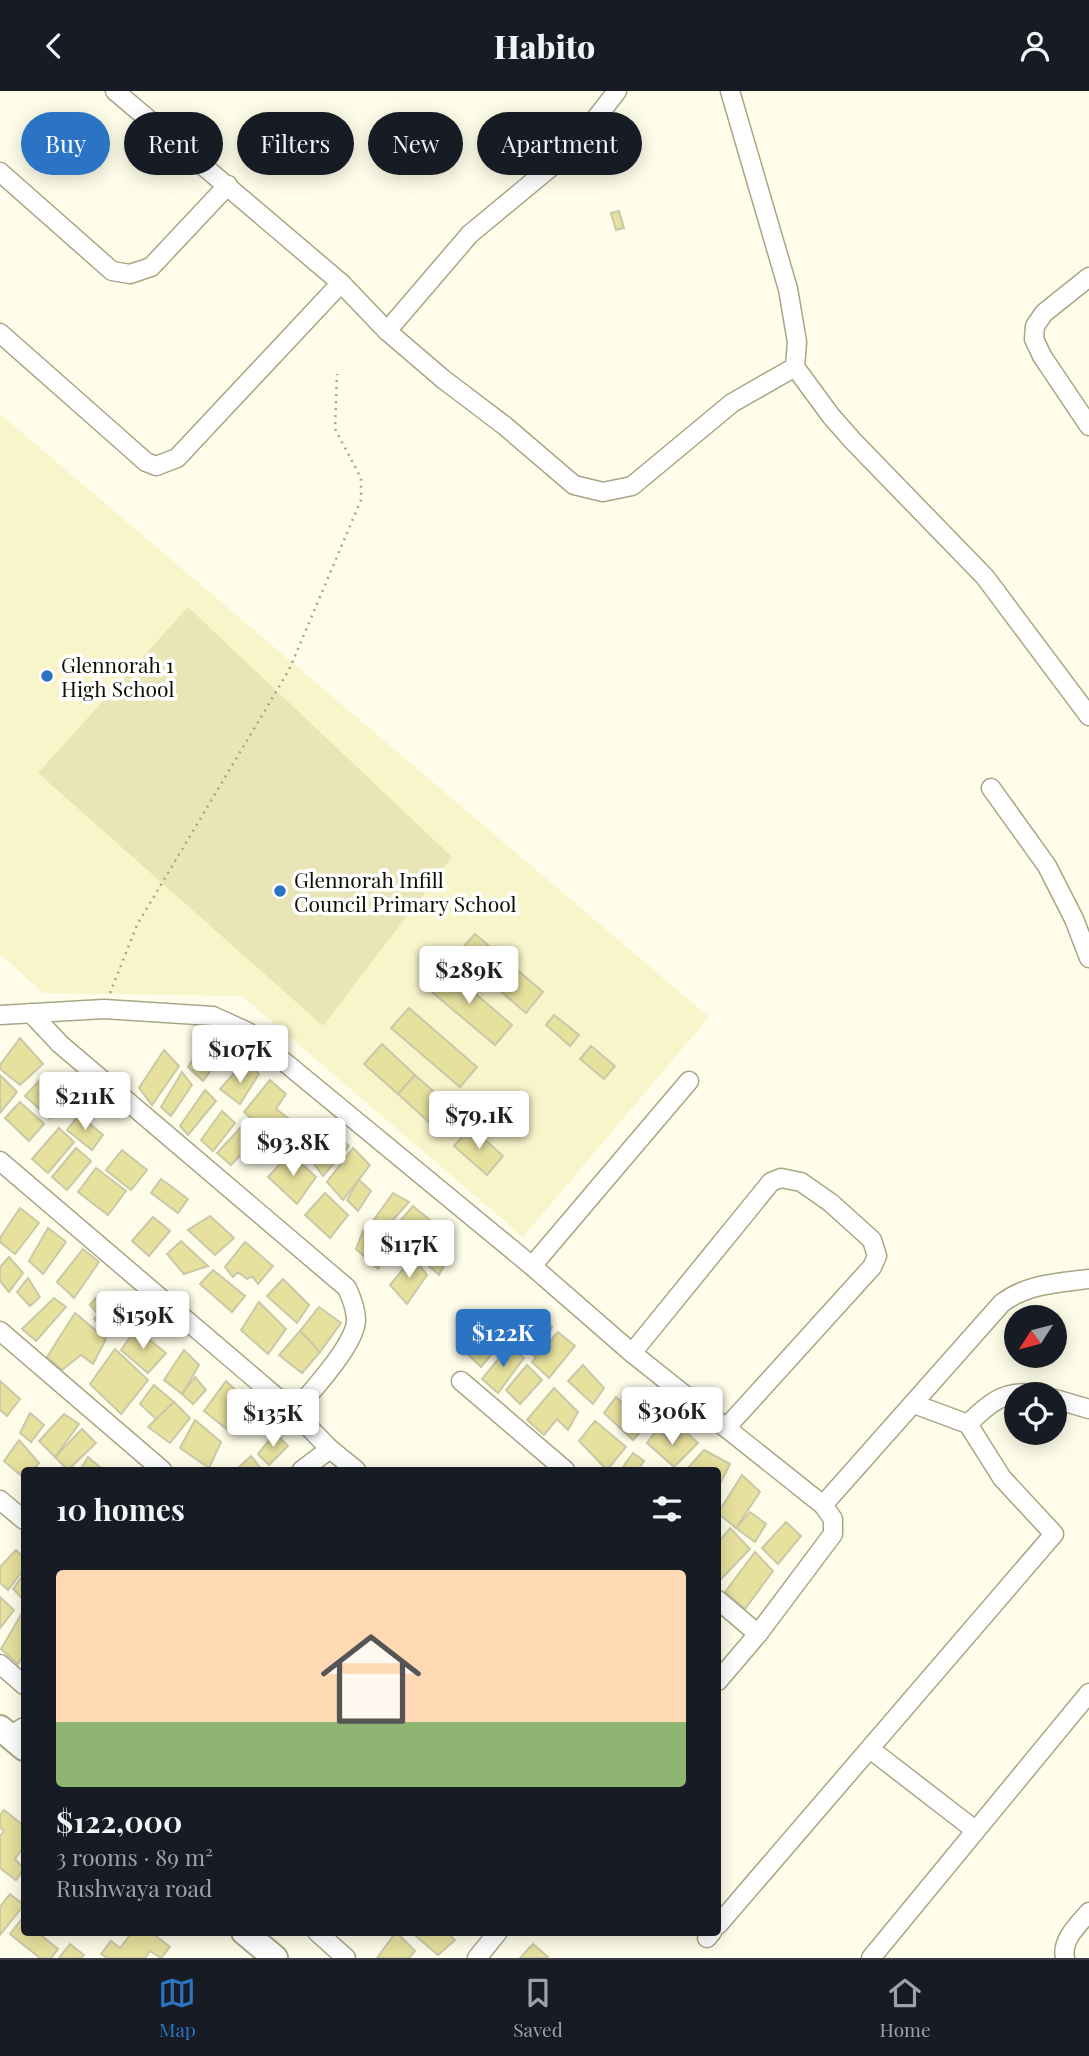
<!DOCTYPE html>
<meta charset="utf-8">
<style>
body{margin:0;font-family:"Playfair Display",serif;background:#20242c;color:#f1f3f6;height:100vh;display:flex;flex-direction:column;font-size:26px;white-space:nowrap}
*{box-sizing:border-box;margin:0}
p{font-size:23px;color:#9ea1a6}
.icon{flex:none;width:38px;height:38px;fill:none;stroke:currentColor;stroke-width:2;stroke-linecap:round;stroke-linejoin:round}
.map{position:relative;flex:1;overflow:hidden}
.panel{position:absolute;left:21px;top:1376px;width:700px;height:469px;display:flex;flex-direction:column;background:#171b24;border-radius:7px;box-shadow:0 4px 18px #0003}
.panel>*{flex:none}
.banner{position:absolute;left:21px;top:21px;width:700px;height:63px;display:flex;gap:14px}
.needle{width:46px;rotate:234deg}
.controls{position:absolute;left:1004px;top:1214px;display:grid;gap:14px}
.controls a{display:grid;place-items:center;width:63px;height:63px;border-radius:50%;background:#171b24;box-shadow:0 4px 18px #0003;font-size:35px}
.price{position:absolute;translate:-50% -60px;padding:0 16px;border-radius:7px;background:#fff;color:#222;font-size:23px;line-height:46px;filter:drop-shadow(0 2px 4px #0008)}
.price::after{content:'';position:absolute;left:50%;top:42px;width:21px;height:16px;margin-left:-10px;background:inherit;clip-path:polygon(0 0,100% 0,50% 100%)}
.price.current{background:#2b74c4;color:#fff}
ul{padding:0;list-style:none}
li{display:grid;align-content:center;gap:14px;height:371px;padding:0 35px}
li+li{border-top:2px solid #363941}
li span{display:grid;place-items:center;height:217px;border-radius:7px;color:#555}
li>.icon{margin-inline-start:auto}
span .icon{width:126px;height:126px;fill:#fffc;stroke-width:1}
li b{font-size:30px}
h2{display:flex;justify-content:space-between;align-items:center;height:84px;padding:0 35px;font-size:30px}
.chip{padding:0 24px;border-radius:32px;background:#171b24;box-shadow:0 4px 18px #0003;font-size:24px;line-height:63px}
.chip.current{background:#2b74c4;color:#fff}
header{display:flex;justify-content:space-between;align-items:center;height:91px;padding:0 35px;background:#171b24;font-size:32px;font-weight:800}
.menu{display:flex;justify-content:space-around;align-items:center;height:98px;border-top:2px solid #363941;background:#171b24;font-size:19px;color:#9ea1a6}
.menu a{display:grid;justify-items:center;gap:4px}
.menu .current{color:#2b74c4}
.map>svg:first-child{display:block}
.built{fill:#f9f5cb}
.green{fill:#e9e5b6}
.building{fill:#e7e19e;stroke:#cac8a7;stroke-width:2}
.lines{fill:none;stroke-linecap:round;stroke-linejoin:round}
.street-casing{stroke:#a8a686;stroke-width:21}
.secondary-casing{stroke:#a8a686;stroke-width:28}
.path{stroke:#a6a594;stroke-width:2.5;stroke-dasharray:2 5;stroke-linecap:butt}
.street{stroke:#fff;stroke-width:18}
.secondary{stroke:#fff;stroke-width:24}
.poi-dot{fill:#2b74c4;stroke:#fff;stroke-width:2.5}
.labels{text-anchor:middle;dominant-baseline:central;stroke-width:7;stroke-linejoin:round;paint-order:stroke}
.poi-label{font-size:21px;fill:#100f04;stroke:#fff;text-anchor:start}
</style>
<header><svg class="icon" aria-label="back" viewBox="0 0 24 24"><path d="M15 5l-7 7 7 7"/></svg>Habito<svg class="icon" aria-label="person" viewBox="0 0 24 24"><circle cx="12" cy="8" r="4"/><path d="M4 21q1-7 8-7t8 7"/></svg></header>
<div class="map">
<svg width="1089" height="1867" viewBox="0 0 1089 1867">
<rect width="100%" height="100%" fill="#fefde9"/>
<path class="built" d="M0 323 709 926 523 1146 242 905 43 902 0 863Z"/>
<path class="green" d="M188 516 452 766 323 935 38 682Z"/>
<g class="building">
<path d="M515 62 521 67 511 79 505 73Z"/>
<path d="M619 120 624 137 616 139 611 122Z"/>
<path d="M475 843 543 901 526 922 457 863Z"/>
<path d="M443 875 512 934 495 954 426 896Z"/>
<path d="M409 917 477 976 460 996 391 937Z"/>
<path d="M554 924 579 944 570 955 546 934Z"/>
<path d="M20 947 43 973 20 994 0 978V974Z"/>
<path d="M382 953 415 984 398 1003 364 973Z"/>
<path d="M202 954 221 965 203 990 188 976Z"/>
<path d="M591 955 615 975 604 988 580 968Z"/>
<path d="M164 959 179 975 152 1014 139 997Z"/>
<path d="M249 974 259 983 240 1013 220 998 235 981 242 987Z"/>
<path d="M182 981 192 994 171 1025 161 1016Z"/>
<path d="M0 984 17 1001 0 1022Z"/>
<path d="M415 984 448 1013 431 1033 398 1003Z"/>
<path d="M41 988 65 1010 50 1027 25 1005Z"/>
<path d="M270 989 286 1003 276 1018 292 1030 276 1051 244 1021Z"/>
<path d="M205 999 216 1010 188 1044 180 1035Z"/>
<path d="M20 1011 44 1033 29 1050 5 1027Z"/>
<path d="M222 1020 235 1032 213 1060 201 1049Z"/>
<path d="M79 1024 103 1044 92 1059 67 1039Z"/>
<path d="M244 1033 270 1056 258 1072 243 1061 231 1074 217 1062Z"/>
<path d="M471 1036 503 1065 487 1084 454 1055Z"/>
<path d="M59 1037 74 1051 48 1082 32 1068Z"/>
<path d="M330 1039 349 1055 323 1085 312 1070Z"/>
<path d="M298 1041 316 1051 307 1067 293 1055Z"/>
<path d="M76 1057 91 1070 67 1099 52 1086Z"/>
<path d="M353 1057 370 1074 343 1109 327 1091Z"/>
<path d="M122 1059 147 1079 131 1099 106 1079Z"/>
<path d="M290 1062 316 1086 297 1113 268 1086Z"/>
<path d="M96 1077 126 1100 108 1124 78 1101Z"/>
<path d="M161 1088 188 1108 178 1122 151 1102Z"/>
<path d="M359 1089 371 1100 358 1120 347 1109Z"/>
<path d="M325 1102 348 1124 330 1147 305 1124Z"/>
<path d="M393 1102 409 1111 384 1139 373 1130Z"/>
<path d="M413 1115 430 1129 413 1145 419 1149 410 1162 389 1143Z"/>
<path d="M20 1117 39 1132 15 1163 0 1151V1147Z"/>
<path d="M210 1125 234 1147 215 1164 188 1139Z"/>
<path d="M153 1126 170 1140 149 1165 132 1150Z"/>
<path d="M48 1137 66 1151 43 1183 29 1170Z"/>
<path d="M363 1140 389 1161 378 1178 356 1158Z"/>
<path d="M444 1146 452 1154 444 1166 447 1169 439 1184 423 1170Z"/>
<path d="M181 1150 208 1175 184 1183 167 1163Z"/>
<path d="M245 1151 273 1175 258 1193 252 1185 247 1188 238 1181 233 1186 225 1176Z"/>
<path d="M83 1158 99 1171 74 1207 57 1191Z"/>
<path d="M9 1166 23 1182 9 1201 0 1190V1176Z"/>
<path d="M413 1166 427 1184 407 1213 390 1194Z"/>
<path d="M213 1179 245 1205 232 1221 200 1193Z"/>
<path d="M28 1187 40 1206 30 1215 17 1201Z"/>
<path d="M283 1188 309 1214 297 1232 267 1205Z"/>
<path d="M100 1202 124 1227 109 1241 94 1228 98 1223 90 1214Z"/>
<path d="M54 1207 66 1216 36 1250 22 1238Z"/>
<path d="M259 1211 286 1238 268 1263 241 1239Z"/>
<path d="M319 1216 341 1232 320 1261 300 1240Z"/>
<path d="M75 1222 106 1248 93 1273 81 1264 62 1279 47 1266Z"/>
<path d="M538 1223 552 1236 536 1267 516 1249Z"/>
<path d="M477 1231 503 1250 481 1276 458 1254Z"/>
<path d="M136 1238 166 1262 148 1282 121 1259Z"/>
<path d="M300 1240 320 1261 302 1282 279 1264Z"/>
<path d="M558 1241 575 1255 549 1287 532 1271Z"/>
<path d="M509 1255 524 1267 498 1302 482 1288Z"/>
<path d="M115 1258 148 1289 121 1323 90 1293Z"/>
<path d="M184 1259 199 1274 182 1303 164 1289Z"/>
<path d="M527 1274 542 1289 520 1313 506 1299Z"/>
<path d="M583 1274 604 1297 593 1313 568 1290Z"/>
<path d="M195 1286 206 1299 193 1313 182 1303Z"/>
<path d="M0 1290 20 1308 7 1325 0 1319Z"/>
<path d="M226 1290 241 1304 232 1316 250 1331 233 1343 204 1320Z"/>
<path d="M154 1294 174 1311 156 1328 140 1313Z"/>
<path d="M554 1297 578 1321 568 1339 557 1328 544 1344 527 1329Z"/>
<path d="M616 1306 632 1321 645 1310 656 1323 633 1349 604 1322Z"/>
<path d="M174 1311 190 1327 170 1352 148 1336Z"/>
<path d="M30 1322 44 1334 31 1351 20 1342Z"/>
<path d="M64 1323 79 1333 55 1366 39 1350Z"/>
<path d="M195 1329 221 1351 209 1377 180 1357Z"/>
<path d="M595 1330 626 1356 607 1379 579 1350Z"/>
<path d="M658 1337 673 1354 684 1339 698 1352 674 1376 647 1352Z"/>
<path d="M82 1338 96 1352 68 1379 55 1366Z"/>
<path d="M275 1342 288 1355 269 1374 258 1363Z"/>
<path d="M19 1349 39 1372 33 1379H24V1387L4 1370Z"/>
<path d="M704 1359 730 1373 718 1397V1379H686Z"/>
<path d="M633 1362 644 1370 638 1379H621Z"/>
<path d="M251 1365 262 1379H236Z"/>
<path d="M88 1366 102 1378V1379H80Z"/>
<path d="M742 1384 760 1401 736 1437 718 1422Z"/>
<path d="M750 1421 766 1433 755 1451 736 1437Z"/>
<path d="M786 1431 801 1445 778 1473 762 1457Z"/>
<path d="M730 1437 750 1458 719 1490 718 1452Z"/>
<path d="M16 1459 24 1467V1478L8 1499 0 1492V1476Z"/>
<path d="M755 1461 773 1480 745 1518 725 1501Z"/>
<path d="M24 1483V1509L13 1498Z"/>
<path d="M0 1506 14 1519 0 1537Z"/>
<path d="M21 1524 24 1526V1564L18 1573 1 1558Z"/>
<path d="M4 1719 24 1735V1755L15 1768 24 1778 16 1789 0 1777V1745L4 1740 0 1736V1724Z"/>
<path d="M10 1803 24 1814 0 1844V1816Z"/>
<path d="M21 1829 24 1831V1841H37L58 1858 51 1867H40L10 1843Z"/>
<path d="M125 1841H151L170 1856 161 1867 150 1860 145 1867H107L101 1863 111 1850 120 1857 130 1844Z"/>
<path d="M396 1841 415 1860 409 1867H377Z"/>
<path d="M411 1841H446L455 1849 438 1864Z"/>
<path d="M70 1853 84 1864 81 1867H59Z"/>
<path d="M533 1853 548 1866 547 1867H520Z"/>
</g>
<g class="lines">
<defs>
<g id="street">
<path d="M115 0 341 192 387 240 443 288 505 335 574 394 603 401 632 395 732 312 795 276"/>
<path d="M730 0 788 198 797 251 795 276 831 325 853 350 985 486 1089 625"/>
<path d="M0 81 112 180 130 183 151 176 228 94"/>
<path d="M1089 186 1044 222 1035 235 1034 248 1042 265 1089 335"/>
<path d="M387 240 470 143 557 71 587 39 617 0"/>
<path d="M0 242 146 371 156 375 177 367 341 192"/>
<path d="M991 697 1047 775 1074 828 1089 867"/>
<path d="M31 922 60 953 347 1197C352 1208 356 1218 356 1229 356 1253 310 1302 294 1321"/>
<path d="M0 924 104 918 213 925 248 941 532 1175 632 1262 823 1414 833 1428V1443L758 1543 718 1590"/>
<path d="M0 1070 294 1321 330 1358 356 1379"/>
<path d="M532 1175 689 990"/>
<path d="M0 1240 162 1379"/>
<path d="M632 1262 771 1091 781 1087 801 1091 831 1112 872 1149 877 1165 872 1176 726 1337"/>
<path d="M461 1290 565 1379"/>
<path d="M1055 1308 1089 1318"/>
<path d="M968 1333C991 1310 1007 1297 1041 1304"/>
<path d="M302 1379 330 1358"/>
<path d="M0 1409 24 1429"/>
<path d="M823 1414 1002 1212C1027 1193 1058 1192 1089 1188"/>
<path d="M718 1509 758 1543"/>
<path d="M0 1573 24 1594"/>
<path d="M9 1645 24 1636"/>
<path d="M870 1658 975 1739"/>
<path d="M718 1834 1054 1443 1002 1387 968 1333 914 1313"/>
<path d="M317 1841 346 1867"/>
<path d="M707 1847 712 1841"/>
<path d="M477 1867 498 1841"/>
<path d="M871 1867 1089 1602"/>
<path d="M1065 1867C1061 1849 1078 1834 1089 1821"/>
</g>
<g id="secondary">
<path d="M0 1637 24 1657"/>
<path d="M244 1841 275 1867"/>
</g>
</defs>
<use href="#street" class="street-casing"/>
<use href="#secondary" class="secondary-casing"/>
<path class="path" d="M110 902 137 834 289 579 361 409V387L335 338 337 283"/>
<use href="#street" class="street"/>
<use href="#secondary" class="secondary"/>
</g>
<g class="poi-dot">
<circle cx="47" cy="585" r="7"/>
<circle cx="280" cy="800" r="7"/>
</g>
<g class="labels">
<g class="poi-label">
<text x="61" y="573">Glennorah 1<tspan x="61" dy="24">High School</tspan></text>
<text x="294" y="788">Glennorah Infill<tspan x="294" dy="24">Council Primary School</tspan></text>
</g>
</g>
</svg>
<div class="controls">
<a><svg class="needle" viewBox="-14 -14 28 28"><path d="M0-13l5 13h-10z" fill="#e53935"/><path d="M0 13l5-13h-10z" fill="#9ea1a6"/></svg></a>
<a><svg class="icon" aria-label="locate" viewBox="0 0 24 24"><circle cx="12" cy="12" r="6"/><path d="M12 2v4M12 18v4M2 12h4M18 12h4"/></svg></a>
</div>
<b class="price" style="left:469px;top:915px">$289K</b>
<b class="price" style="left:240px;top:994px">$107K</b>
<b class="price" style="left:85px;top:1041px">$211K</b>
<b class="price" style="left:479px;top:1060px">$79.1K</b>
<b class="price" style="left:293px;top:1087px">$93.8K</b>
<b class="price" style="left:409px;top:1189px">$117K</b>
<b class="price" style="left:143px;top:1260px">$159K</b>
<b class="price current" style="left:503px;top:1278px">$122K</b>
<b class="price" style="left:672px;top:1356px">$306K</b>
<b class="price" style="left:273px;top:1358px">$135K</b>
<div class="banner">
<a class="chip current">Buy</a>
<a class="chip">Rent</a>
<a class="chip">Filters</a>
<a class="chip">New</a>
<a class="chip">Apartment</a>
</div>
<section class="panel">
<h2>10 homes<svg class="icon" aria-label="filters" viewBox="0 0 24 24"><path d="M4 7h16M4 17h16"/><circle cx="9" cy="7" r="2"/><circle cx="15" cy="17" r="2"/></svg></h2>
<ul>
<li><span style="background:linear-gradient(#ffd9b3 70%,#8fb573 0)"><svg class="icon" aria-label="home" viewBox="0 0 24 24"><path d="M3 11l9-7 9 7M6 9v11h12V9"/></svg></span><div><b>$122,000</b><p>3 rooms · 89 m²</p><p>Rushwaya road</p></div></li>
</ul>
</section>
</div>
<nav class="menu">
<a class="current"><svg class="icon" aria-label="map" viewBox="0 0 24 24"><path d="M3 6l6-2 6 2 6-2v14l-6 2-6-2-6 2zM9 4v14M15 6v14"/></svg>Map</a>
<a><svg class="icon" aria-label="saved" viewBox="0 0 24 24"><path d="M7 4h10v16l-5-4-5 4z"/></svg>Saved</a>
<a><svg class="icon" aria-label="home" viewBox="0 0 24 24"><path d="M3 11l9-7 9 7M6 9v11h12V9"/></svg>Home</a>
</nav>
